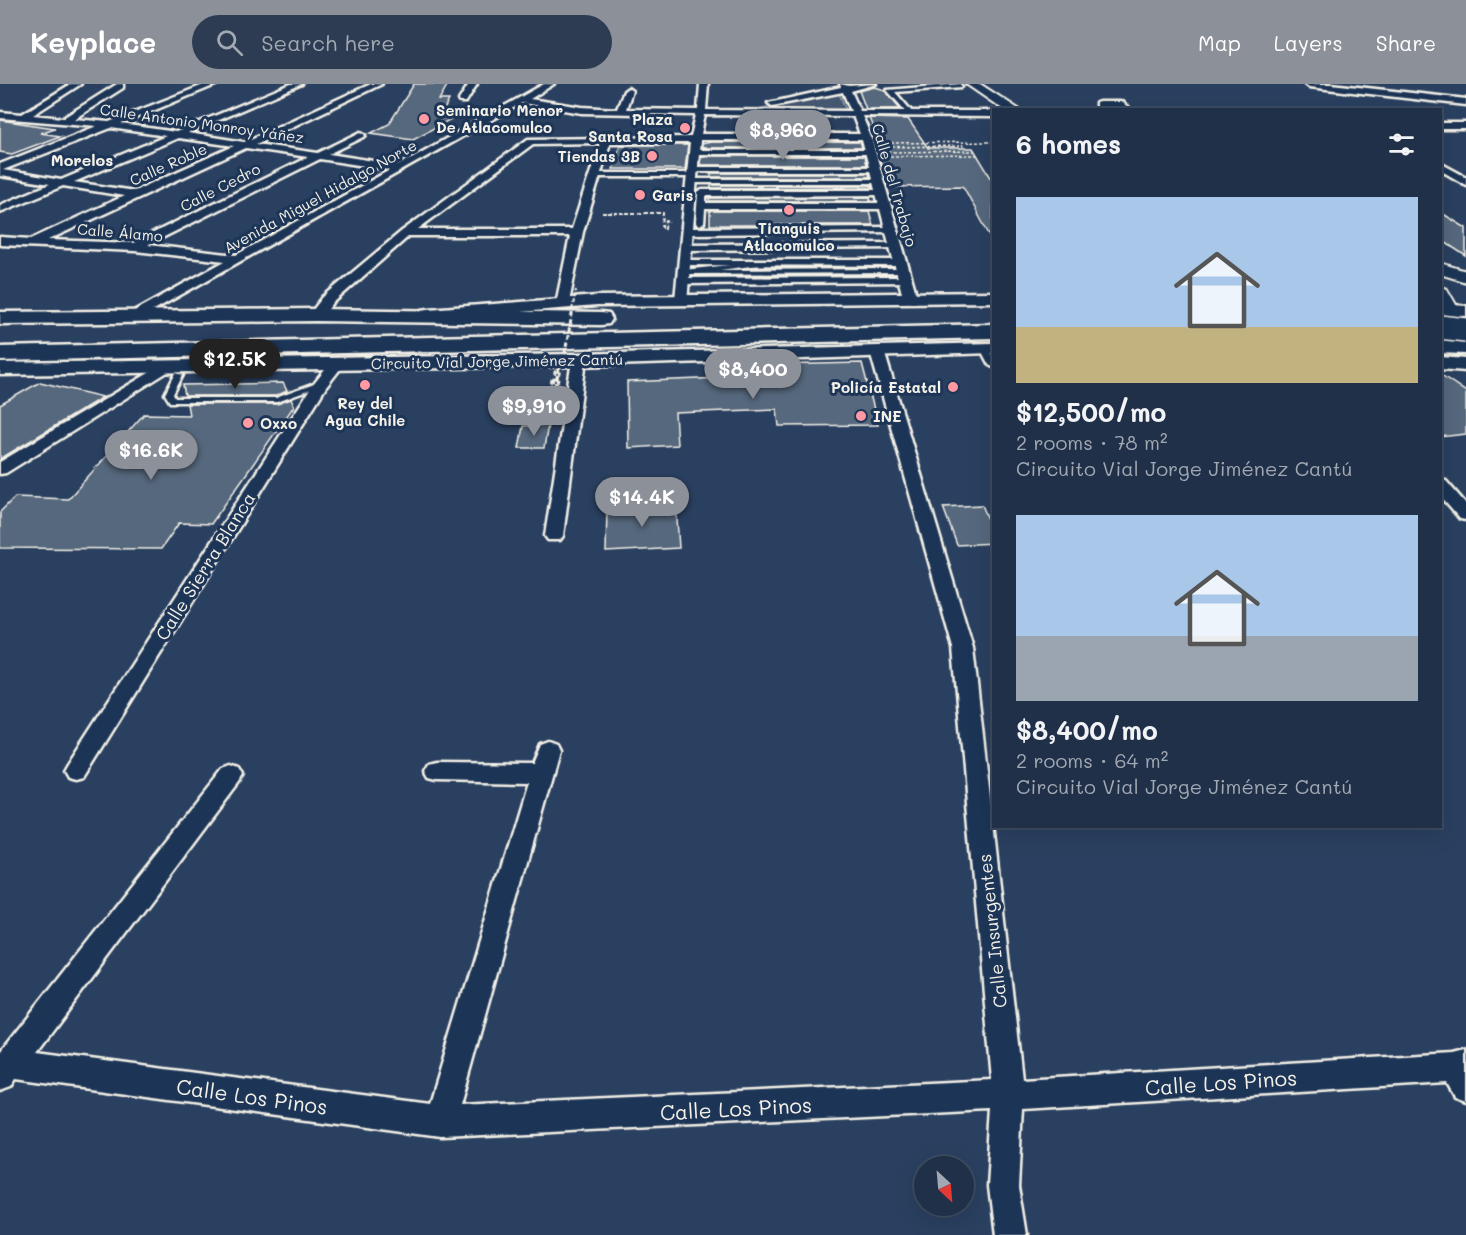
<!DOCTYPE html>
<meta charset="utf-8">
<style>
body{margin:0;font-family:Mali,sans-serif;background:#2d3c52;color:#f1f3f6;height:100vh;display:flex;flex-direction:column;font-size:22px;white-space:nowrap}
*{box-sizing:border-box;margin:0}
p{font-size:20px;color:#a2a9b4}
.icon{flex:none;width:33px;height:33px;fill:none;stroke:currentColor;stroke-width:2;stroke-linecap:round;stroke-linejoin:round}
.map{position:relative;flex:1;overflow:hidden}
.drawer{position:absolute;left:992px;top:24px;width:450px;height:720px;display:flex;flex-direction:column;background:#203048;border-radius:0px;box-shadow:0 6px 24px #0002,0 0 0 2px #3d4b60}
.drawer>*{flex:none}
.needle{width:39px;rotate:154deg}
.fabs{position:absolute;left:914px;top:1072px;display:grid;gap:12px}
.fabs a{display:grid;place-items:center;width:60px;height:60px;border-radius:50%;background:#203048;box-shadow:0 6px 24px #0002,0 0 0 2px #3d4b60;font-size:30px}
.price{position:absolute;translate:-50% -51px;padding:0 14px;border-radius:21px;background:#8c9099;color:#fff;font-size:20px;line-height:39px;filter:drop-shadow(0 2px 3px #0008)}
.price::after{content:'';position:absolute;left:50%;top:36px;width:18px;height:14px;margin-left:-9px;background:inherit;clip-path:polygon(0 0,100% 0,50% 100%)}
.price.on{background:#222;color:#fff}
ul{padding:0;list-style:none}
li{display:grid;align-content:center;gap:12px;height:318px;padding:0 24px}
li span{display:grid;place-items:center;height:186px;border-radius:0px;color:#555}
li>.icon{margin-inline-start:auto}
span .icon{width:108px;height:108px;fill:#fffc;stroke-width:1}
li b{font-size:26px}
h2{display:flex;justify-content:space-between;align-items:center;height:72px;padding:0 24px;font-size:26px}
header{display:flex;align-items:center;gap:36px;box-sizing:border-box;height:84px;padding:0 30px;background:#8c9099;color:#fff}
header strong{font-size:28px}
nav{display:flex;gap:33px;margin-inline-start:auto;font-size:21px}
.search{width:420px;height:54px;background:#2d3c52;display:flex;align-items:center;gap:15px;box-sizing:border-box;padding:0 21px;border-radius:33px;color:#a2a9b4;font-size:22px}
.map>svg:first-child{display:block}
.green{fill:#445771;stroke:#9ca4ac;stroke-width:1.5}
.building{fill:#56677d;stroke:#f4f1e8;stroke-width:1.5}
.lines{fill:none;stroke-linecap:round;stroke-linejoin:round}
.service-casing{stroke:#f4f1e8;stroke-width:5}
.pedestrian-casing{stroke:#f4f1e8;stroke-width:5}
.minor-casing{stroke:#f4f1e8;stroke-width:5}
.tertiary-casing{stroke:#f4f1e8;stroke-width:5}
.secondary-casing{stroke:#f4f1e8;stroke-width:4}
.primary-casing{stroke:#f4f1e8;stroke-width:5}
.path-far2{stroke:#f4f1e8;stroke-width:1.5;stroke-dasharray:3 2;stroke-linecap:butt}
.path-far1{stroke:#f4f1e8;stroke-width:2;stroke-dasharray:4 2;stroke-linecap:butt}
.path{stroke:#f4f1e8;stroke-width:3;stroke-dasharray:4.5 3;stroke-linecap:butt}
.service{fill:#1d3557;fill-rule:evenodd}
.pedestrian{fill:#1d3557;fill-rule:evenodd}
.minor{fill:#1d3557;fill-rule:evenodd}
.tertiary{fill:#1d3557;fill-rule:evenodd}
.secondary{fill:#1d3557;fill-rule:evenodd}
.primary{fill:#1d3557;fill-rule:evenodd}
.primary-bridge-casing{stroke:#f4f1e8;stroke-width:26;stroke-linecap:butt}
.path-bridge-far1{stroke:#f4f1e8;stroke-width:2;stroke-dasharray:4 2;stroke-linecap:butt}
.path-bridge{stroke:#f4f1e8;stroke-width:3;stroke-dasharray:4.5 3;stroke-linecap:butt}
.primary-bridge{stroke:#1d3557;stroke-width:23}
.poi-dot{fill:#ff9aa2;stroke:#1d3557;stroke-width:2}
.labels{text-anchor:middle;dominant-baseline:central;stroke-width:6;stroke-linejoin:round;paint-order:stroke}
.far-poi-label{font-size:15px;font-weight:bold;fill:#f4f1e8;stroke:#1d3557;text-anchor:start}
.far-street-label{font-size:15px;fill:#f4f1e8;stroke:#1d3557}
.far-neighbourhood-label{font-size:16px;font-weight:bold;fill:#f4f1e8;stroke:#1d3557}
.street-label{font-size:18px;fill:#f4f1e8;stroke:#1d3557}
.near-street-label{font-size:21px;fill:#f4f1e8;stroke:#1d3557}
</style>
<header>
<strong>Keyplace</strong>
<div class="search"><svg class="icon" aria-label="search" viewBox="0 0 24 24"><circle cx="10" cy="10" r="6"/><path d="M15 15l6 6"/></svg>Search here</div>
<nav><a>Map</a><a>Layers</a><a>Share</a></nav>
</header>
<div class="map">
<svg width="1466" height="1151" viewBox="0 0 1466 1151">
<rect width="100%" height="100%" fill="#2a4060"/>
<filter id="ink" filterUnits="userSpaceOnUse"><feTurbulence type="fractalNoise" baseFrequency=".0167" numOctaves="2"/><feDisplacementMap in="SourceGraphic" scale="12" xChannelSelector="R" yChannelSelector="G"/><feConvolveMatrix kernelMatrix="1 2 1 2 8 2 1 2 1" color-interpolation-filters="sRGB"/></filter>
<g filter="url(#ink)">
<path class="green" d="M839 9 846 26H752Z"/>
<g class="building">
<path d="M414 0H448L439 16H449L444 26 463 29 413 55 371 49 389 40Z"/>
<path d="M875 3 885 6 901 25H866L859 7Z"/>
<path d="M869 34 908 35 928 64H973L993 97V158L963 102 888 103 874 56H878Z"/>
<path d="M0 36 55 44 40 49 60 52 12 70 0 68Z"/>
<path d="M711 58H860L862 64H702V60Z"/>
<path d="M620 61H688L685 85H613Z"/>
<path d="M701 72H864L866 81H700Z"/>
<path d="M711 89H868L869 93H711Z"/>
<path d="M711 101H871L872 103 711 104Z"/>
<path d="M870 113 871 117H710V114Z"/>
<path d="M710 127H869L873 141H710Z"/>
<path d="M1440 128 1466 144V172L1440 155Z"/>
<path d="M862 279 878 341 779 342 777 325 675 329 677 361 628 364 627 298 773 292 772 281Z"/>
<path d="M1440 290 1466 308V350L1440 353Z"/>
<path d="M40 298 103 313 0 375V321Z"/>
<path d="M283 299 287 307 276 312H185L183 301Z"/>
<path d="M291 315 294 322 211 440 179 439 161 465 0 464V428L15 413 68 415 144 330 189 331 187 320H277Z"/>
<path d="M548 341 544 364H519L523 342Z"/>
<path d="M676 420 679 464 606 468 607 424Z"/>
<path d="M982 421 988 435H993V459L957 461 943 423Z"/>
</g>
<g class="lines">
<defs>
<g id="service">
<path d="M757 178 760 180 759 181 720 186 903 185 906 187 903 189 684 190 681 188 684 186Z"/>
<path d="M981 262 988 264 993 274V283L989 281 980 264Z"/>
<path d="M176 289 183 291 173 310 175 314H276L317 299 324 301 277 318H170L165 310Z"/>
</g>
<g id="pedestrian">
<path d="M960 0 962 3 895 8 913 29 909 31 887 6Z"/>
<path d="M691 66H869L873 68 869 70H694L690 68Z"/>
<path d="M690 83H874L878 85 874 87H690Z"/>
<path d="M592 89H692L696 91 692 93H595L591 91Z"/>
<path d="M692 95H877L881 97 877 99H689V95Z"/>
<path d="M702 106H881L884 107V111L706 112V119H884L888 122 884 125H705L704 139 700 142 696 139 698 109Z"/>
<path d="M892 143 897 146 895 148 689 150 684 147 689 144Z"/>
<path d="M896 159 901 162 899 164 686 166 681 163 686 160Z"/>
<path d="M685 176H901L906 179 901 182 682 181 680 179Z"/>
<path d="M906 193 910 194V198L683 200 678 197 683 194Z"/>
</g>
<g id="minor">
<path d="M71 0H81L33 31 63 34 117 0H123V4L74 35 109 38 206 0H218L121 40 176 48 291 0H302L188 49 244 58 371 0H382L256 60 318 69 361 48 366 51 364 53 329 70 399 81 544 0H554L530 15 582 23 617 25 624 7 628 4 632 7 626 25 698 26 700 0H708L706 26 851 27 843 8 772 22 768 19 841 3 840 0 849 2 876 0 851 7 860 27H993V33L862 32 871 53 917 213 910 217 903 213 862 56H700L687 219 682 220 675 216 690 59H610L583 148 568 223 563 224 556 220 570 152H409L333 219 321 234H311L309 231 323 213 402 147 528 55 691 53 696 31 582 29 522 19 136 236 131 235 129 232 131 229 225 177 135 167 0 161V153L31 155 124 112 63 102 0 128V121L50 100 0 92V80L97 42 0 34V28L22 30ZM705 31 853 32 860 50H701ZM111 44 166 52 61 96 3 86ZM178 54 234 62 134 107 74 98ZM600 59 572 145H418L533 60ZM246 64 308 73 133 159 48 156ZM320 75 390 86 236 171 148 161Z"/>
<path d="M469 0H477L466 18H460L459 16Z"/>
<path d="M1305 0H1331L1466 15V21L1309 3Z"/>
<path d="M1099 18H1122L1131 26 1096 23V19Z"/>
<rect x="1440" y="39" width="26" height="6"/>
<path d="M1440 79 1466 93V101L1440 86Z"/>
<path d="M877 263 884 267 973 564 1022 995 1454 969 1466 966V1017L1455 1013 1447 999 1023 1025 1019 1101 1027 1151H993L987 1101 992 1027 440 1053 16 995 11 1003 0 1007V968L223 685 231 682 239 685 243 692 239 699 37 968 430 1020 527 698 437 696 429 694 425 687 429 680 437 678 532 679 540 660 548 657 556 660 559 666 460 1021 992 996 953 564 870 267Z"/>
<path d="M579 272 586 276 563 452 560 456H548L545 452 572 276Z"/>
<path d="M337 276 344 280 326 303 84 693 76 695 68 693 64 686 68 679 313 301 332 277Z"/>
<path d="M164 280 169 281 171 284 169 287 6 389 0 390V378Z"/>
<path d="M1440 396 1446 397 1466 420V436L1460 435 1440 412Z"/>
</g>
<g id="tertiary">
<path d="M993 208V218L597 222 428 235 422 234 419 230 422 226 428 225 597 212Z"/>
<path d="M1440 220 1466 222V232L1440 230Z"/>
<path d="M993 259V269L579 282 0 291V279L579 270Z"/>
<path d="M1440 273 1466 275V287L1440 285Z"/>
</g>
<g id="secondary">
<path d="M966 0H980L1020 26H1004Z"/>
<path d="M1440 179 1466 187V198L1440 190Z"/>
<path d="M1440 203 1447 205 1466 238V261L1459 259 1440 226Z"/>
</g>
<g id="primary">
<path d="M316 225 601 229 609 230 612 235 609 240 601 241 316 237 0 240V228Z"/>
<path d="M993 240V254L0 277V263Z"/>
<path d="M1440 255 1466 256V270L1440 269Z"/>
</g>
</defs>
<use href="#service" class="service-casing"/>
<use href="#pedestrian" class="pedestrian-casing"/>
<use href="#minor" class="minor-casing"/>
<use href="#tertiary" class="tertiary-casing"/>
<use href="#secondary" class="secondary-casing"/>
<use href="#primary" class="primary-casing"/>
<g class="path-far2">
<path d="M886 59 993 58"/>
<path d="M887 63 963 62 961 58"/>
<path d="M888 68 975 67"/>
<path d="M890 72 978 71"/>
</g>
<path class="path-far1" d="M602 129H663L662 144H665L666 137 670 138"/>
<path class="path" d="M552 295 550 310H554"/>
<use href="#service" class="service"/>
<use href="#pedestrian" class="pedestrian"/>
<use href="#minor" class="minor"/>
<use href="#tertiary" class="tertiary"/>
<use href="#secondary" class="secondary"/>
<use href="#primary" class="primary"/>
<defs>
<path id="primary-bridge" d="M1440 243 1466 246"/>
</defs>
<use href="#primary-bridge" class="primary-bridge-casing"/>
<path class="path-bridge-far1" d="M572 226 576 206"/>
<g class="path-bridge">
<path d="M562 285 573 225"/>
<path d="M554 310 559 284"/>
<path d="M553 311H556L561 284H559"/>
<path d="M553 311V313H558"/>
<path d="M553 311H551L556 283 559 284"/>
<path d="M553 311 559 284"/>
</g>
<use href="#primary-bridge" class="primary-bridge"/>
</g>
</g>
<g class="poi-dot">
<circle cx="424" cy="35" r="6"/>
<circle cx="685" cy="44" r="6"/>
<circle cx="652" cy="72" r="6"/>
<circle cx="640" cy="111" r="6"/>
<circle cx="789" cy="126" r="6"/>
<circle cx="365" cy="301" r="6"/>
<circle cx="953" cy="303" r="6"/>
<circle cx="861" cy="332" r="6"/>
<circle cx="248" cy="339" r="6"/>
</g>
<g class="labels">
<g class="far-poi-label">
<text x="436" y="26">Seminario Menor<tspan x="436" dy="17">De Atlacomulco</tspan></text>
<text x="673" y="35" text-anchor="end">Plaza<tspan x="673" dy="17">Santa Rosa</tspan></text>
<text x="640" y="72" text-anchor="end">Tiendas 3B</text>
<text x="652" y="111">Garis</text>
<text x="789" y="144" text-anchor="middle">Tianguis<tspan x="789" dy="17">Atlacomulco</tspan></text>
<text x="941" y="303" text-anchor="end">Policía Estatal</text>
<text x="365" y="319" text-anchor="middle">Rey del<tspan x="365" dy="17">Agua Chile</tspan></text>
<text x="873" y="332">INE</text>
<text x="260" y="339">Oxxo</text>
</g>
<g class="far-street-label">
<text transform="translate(202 39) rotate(8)">Calle Antonio Monroy Yáñez</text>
<text transform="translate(168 80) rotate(-24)">Calle Roble</text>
<text transform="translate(895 101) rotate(74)">Calle del Trabajo</text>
<text transform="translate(220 103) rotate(-27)">Calle Cedro</text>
<text transform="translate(320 112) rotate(-29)">Avenida Miguel Hidalgo Norte</text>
<text transform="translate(120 148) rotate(5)">Calle Álamo</text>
<text transform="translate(497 277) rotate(-1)">Circuito Vial Jorge Jiménez Cantú</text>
</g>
<g class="far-neighbourhood-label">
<text x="82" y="75">Morelos</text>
</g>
<g class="street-label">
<text transform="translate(205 482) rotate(-58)">Calle Sierra Blanca</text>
<text transform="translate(992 847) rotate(-96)">Calle Insurgentes</text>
</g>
<g class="near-street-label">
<text transform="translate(1221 998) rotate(-4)">Calle Los Pinos</text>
<text transform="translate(252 1012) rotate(8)">Calle Los Pinos</text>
<text transform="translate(736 1024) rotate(-3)">Calle Los Pinos</text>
</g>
</g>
</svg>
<div class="fabs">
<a><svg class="needle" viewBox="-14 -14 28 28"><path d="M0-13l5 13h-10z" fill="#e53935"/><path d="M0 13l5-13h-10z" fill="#a2a9b4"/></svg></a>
</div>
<b class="price" style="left:783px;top:77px">$8,960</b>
<b class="price on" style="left:235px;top:306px">$12.5K</b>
<b class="price" style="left:753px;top:316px">$8,400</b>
<b class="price" style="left:534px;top:353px">$9,910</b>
<b class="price" style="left:151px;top:397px">$16.6K</b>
<b class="price" style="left:642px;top:444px">$14.4K</b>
<section class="drawer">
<h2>6 homes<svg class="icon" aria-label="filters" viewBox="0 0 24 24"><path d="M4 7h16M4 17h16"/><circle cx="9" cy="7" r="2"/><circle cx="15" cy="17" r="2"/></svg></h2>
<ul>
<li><span style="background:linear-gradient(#a9c7e8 70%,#c2b280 0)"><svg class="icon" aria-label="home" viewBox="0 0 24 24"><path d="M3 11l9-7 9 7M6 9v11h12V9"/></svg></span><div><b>$12,500/mo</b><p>2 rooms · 78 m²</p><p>Circuito Vial Jorge Jiménez Cantú</p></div></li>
<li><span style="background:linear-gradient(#a9c7e8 65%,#9aa5b1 0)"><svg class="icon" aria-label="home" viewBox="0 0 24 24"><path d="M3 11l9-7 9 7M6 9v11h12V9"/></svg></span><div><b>$8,400/mo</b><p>2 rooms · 64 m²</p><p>Circuito Vial Jorge Jiménez Cantú</p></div></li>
</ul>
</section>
</div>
